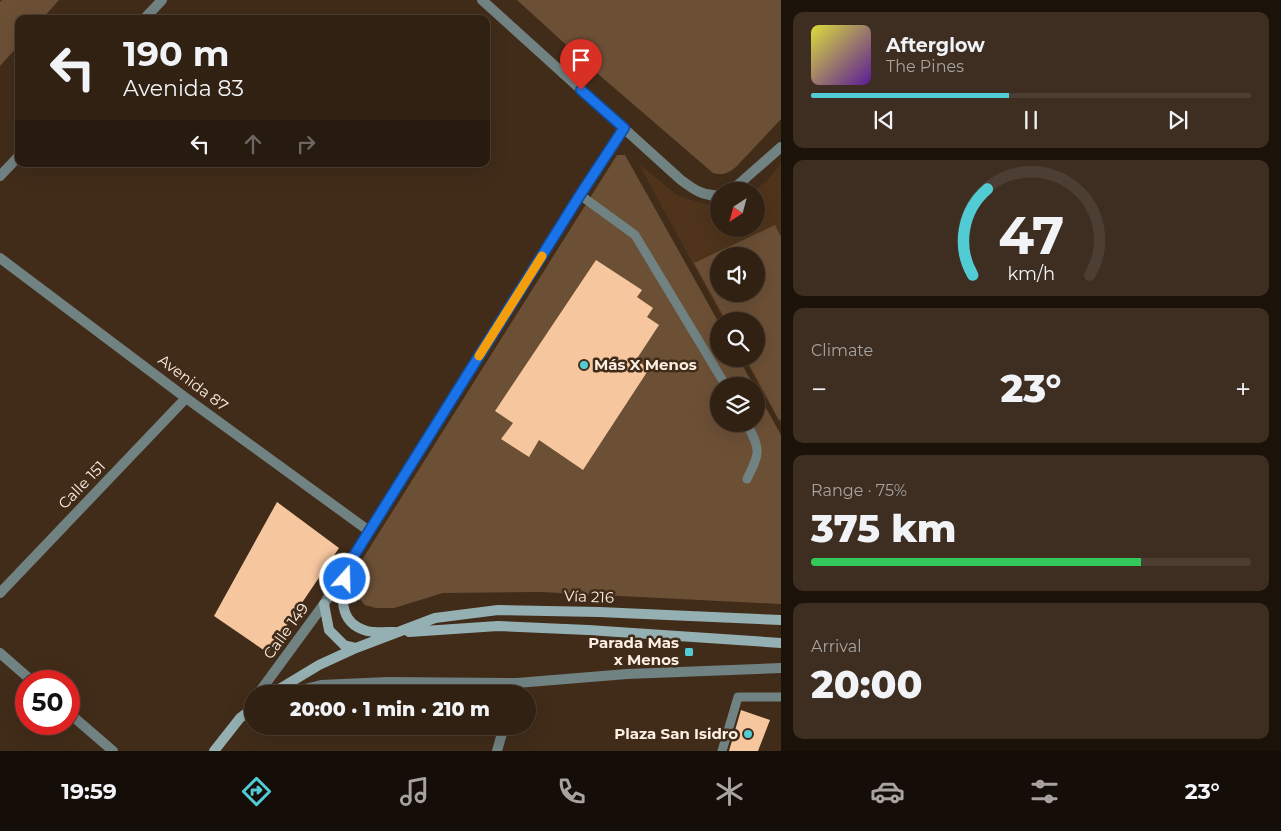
<!DOCTYPE html>
<meta charset="utf-8">
<style>
body{margin:0;font-family:Montserrat,sans-serif;background:#3d2e21;color:#f1f3f6;height:100vh;display:flex;flex-direction:column;font-size:19px;white-space:nowrap}
*{box-sizing:border-box;margin:0}
p{font-size:16px;color:#a8a3a0}
.icon{flex:none;width:28px;height:28px;fill:none;stroke:currentColor;stroke-width:2;stroke-linecap:round;stroke-linejoin:round}
.map{position:relative;flex:1;overflow:hidden}
.sheet{display:flex;flex-direction:column;gap:12px;padding:12px;background:#1b120a;width:500px}
.sheet>*{flex:none}
.top-card{position:absolute;left:15px;top:15px;width:475px;height:152px;border-radius:10px;box-shadow:0 5px 20px #0002,0 0 0 1px #4c3e33;background:#312113;color:#f1f3f6;overflow:hidden}
.needle{width:32px;rotate:216deg}
.buttons{position:absolute;left:710px;top:182px;display:grid;gap:10px}
.buttons a{display:grid;place-items:center;width:55px;height:55px;border-radius:50%;background:#312113;box-shadow:0 5px 20px #0002,0 0 0 1px #4c3e33;font-size:25px}
.speed{position:absolute;left:15px;top:670px;display:flex;gap:10px;font-size:25px;font-weight:700;text-align:center}
.speed>*{display:grid;place-content:center;width:65px;height:65px;border-radius:50%;background:#312113;box-shadow:0 5px 20px #0002,0 0 0 1px #4c3e33;line-height:1}
.speed .limit{border:8px solid #d22;background:#fff;color:#111}
.pin{position:absolute;display:grid;place-items:center;width:42px;height:42px;color:#fff;margin:-51px -21px;border-radius:50% 50% 50% 0;rotate:-45deg;box-shadow:0 0 5px #0007}
.pin .icon{rotate:45deg}
.me{position:absolute;width:55px;margin:-28px;rotate:20deg;stroke-linejoin:round;filter:drop-shadow(0 0 4px #0008)}
.turn{display:flex;align-items:center;gap:18px;height:105px;padding:0 25px;font-size:22px}
.turn .icon{width:65px;height:65px;stroke-width:2.5}
.turn b{display:block;font-size:35px;line-height:42px}
.lanes{display:flex;align-items:center;height:48px;padding:0 25px;background:#0003;justify-content:center;gap:25px;direction:ltr}
.lanes .off{opacity:.35}
.big{font-size:38px;font-weight:800;line-height:1.1}
.sheet .tile{flex:1;display:flex;flex-direction:column;justify-content:center;gap:8px;min-width:0;padding:0 18px;border-radius:10px;background:#3d2e21}
.sheet .dial{align-items:center;gap:0}
.dial svg{height:130px;overflow:visible;fill:none;stroke:#4c3e33;stroke-width:7;stroke-linecap:round;text-anchor:middle}
.dial text{fill:#f1f3f6;stroke:none}
.song{display:flex;align-items:center;gap:15px}
.cover{width:60px;height:60px;border-radius:8px;background:linear-gradient(135deg,hsl(60 70% 55%),hsl(270 70% 35%))}
.played{height:5px;border-radius:2px;background:linear-gradient(90deg,#51ccd5 45%,#4c3e33 45%)}
.keys{display:flex;justify-content:space-around;direction:ltr}
.heat{display:flex;justify-content:space-between;align-items:center;font-size:28px;direction:ltr}
.charge{height:8px;border-radius:4px;background:linear-gradient(90deg,#34c759 75%,#4c3e33 0)}
.trip{position:absolute;left:244px;top:685px;width:292px;height:50px;border-radius:25px;background:#312113;box-shadow:0 5px 20px #0002,0 0 0 1px #4c3e33;font-weight:800;line-height:50px;text-align:center}
.tabs{display:flex;height:80px;justify-content:space-around;align-items:center;background:#140d08;color:#a8a3a0}
.tabs .icon{width:35px;height:35px}
.tabs .on{color:#51ccd5}
.tabs b{font-size:22px;color:#f1f3f6}
main{display:flex;flex:1;min-height:0}
.map>svg:first-child{display:block}
</style>
<main>
<div class="map">
<svg width="781" height="751" viewBox="0 0 781 751">
<rect width="100%" height="100%" fill="#412c19"/>
<path fill="#4f341b" fill-rule="evenodd" d="M781,163V425L744,359H756V321H724L639,164L678,196L712,206L719,205V229H756V191H753L768,180ZM719,256H756V294H719Z"/>
<path fill="#6c5036" fill-rule="evenodd" d="M2,0H59L42,19H19V45L0,66V2Z
M517,0H781V119L736,167C728,173 723,176 713,173L597,73Z
M617,155H625L719,323V359H739L754,386H719V424H756V390L781,435V604L541,592L443,593L394,608H376L365,605L358,597L355,579L360,563Z
M775,225L781,237V419L779,420L746,359H756V321H726L694,263ZM719,256H756V294H719Z"/>
<path fill="#f6c79f" d="M596,260L642,290L637,297L653,308L647,317L659,325L636,360L649,369L583,470L539,440L529,457L501,439L513,423L495,411Z
M277,502L339,548L268,653L214,616Z
M741,710L770,720L758,751H729Z"/>
<g fill="none" stroke-linecap="round" stroke-linejoin="round">
<path stroke="#718283" stroke-width="9" d="M580,195L635,235L726,386
M747,424C761,450 760,453 747,479
M722,751L738,697H781"/>
<path stroke="#718283" stroke-width="10" d="M482,0L681,180C693,189 704,197 719,195
M144,19L162,0
M0,176L19,156
M731,191L781,147
M0,258L186,398L369,531
M0,593L186,398
M0,653L32,681
M258,694L324,604L580,195L624,129
M293,694L301,690L321,685L387,682L517,683L627,674L781,668
M514,694L517,683
M69,713L113,751
M497,751L504,726"/>
<path stroke="#95b0b2" stroke-width="10" d="M348,565C343,590 334,622 367,631C375,633 386,632 395,632
M324,604L329,630L344,645L356,648
M409,632L498,626L588,630L781,643
M271,694L319,665L356,648L435,618L498,610L599,612L781,620
M214,751L240,718L252,709"/>
</g>
<g fill="none" stroke-linecap="round" stroke-linejoin="round">
<g stroke="#114b97" stroke-width="12">
<path id="route" d="M345,579L348,565L580,195L624,128L581,90"/>
</g>
<use href="#route" stroke="#1a73e8" stroke-width="9"/>
<path stroke="#f59e0b" stroke-width="9" d="M479,356L542,256"/>
</g>
<g fill="#51ccd5" stroke="#412c19" stroke-width="2">
<circle cx="584" cy="365" r="5"/>
<rect x="684" y="647" width="10" height="10" rx="2.5"/>
<circle cx="748" cy="734" r="5"/>
</g>
<g text-anchor="middle" stroke-width="5" stroke-linejoin="round" paint-order="stroke">
<g font-size="15" font-weight="bold" fill="#fdefe3" stroke="#412c19" text-anchor="end">
<text x="594" y="370" text-anchor="start">Más X Menos</text>
<text x="679" y="648">Parada Mas<tspan x="679" dy="17">x Menos</tspan></text>
<text x="738" y="739">Plaza San Isidro</text>
</g>
<g font-size="15" fill="#fdefe3" stroke="#412c19">
<text transform="translate(193 383) rotate(37)" y="5">Avenida 87</text>
<text transform="translate(82 485) rotate(-46)" y="5">Calle 151</text>
<text transform="translate(589 597) rotate(2)" y="5">Vía 216</text>
<text transform="translate(286 631) rotate(-54)" y="5">Calle 149</text>
</g>
</g>
</svg>
<div class="buttons">
<a><svg class="needle" viewBox="-14 -14 28 28"><path d="M0-13l5 13h-10z" fill="#e53935"/><path d="M0 13l5-13h-10z" fill="#a8a3a0"/></svg></a>
<a><svg class="icon" aria-label="sound" viewBox="0 0 24 24"><path d="M4 9h4l5-4v14l-5-4H4zM17 9q2 3 0 6"/></svg></a>
<a><svg class="icon" aria-label="search" viewBox="0 0 24 24"><circle cx="10" cy="10" r="6"/><path d="M15 15l6 6"/></svg></a>
<a><svg class="icon" aria-label="layers" viewBox="0 0 24 24"><path d="M12 4l9 5-9 5-9-5zM3 14l9 5 9-5"/></svg></a>
</div>
<div class="speed"><div class="limit">50</div></div>
<div class="pin" style="left:581px;top:90px;background:#d93025"><svg class="icon" aria-label="arrive" viewBox="0 0 24 24"><path d="M6 21V4h12l-3 4 3 4H6"/></svg></div>
<svg class="me" style="left:345px;top:579px" viewBox="-20 -20 40 40"><circle r="17" fill="#1a73e8" stroke="#fff" stroke-width="3"/><path d="M0-11L8 9 0 5-8 9z" fill="#fff"/></svg>
<div class="trip">20:00 · 1 min · 210 m</div>
<div class="top-card">
<div class="turn"><svg class="icon" aria-label="left" viewBox="0 0 24 24"><path d="M17 20v-9H6M10 6l-5 5 5 5"/></svg><div><b>190 m</b>Avenida 83</div></div>
<div class="lanes"><svg class="icon" aria-label="left" viewBox="0 0 24 24"><path d="M17 20v-9H6M10 6l-5 5 5 5"/></svg><svg class="icon off" aria-label="ahead" viewBox="0 0 24 24"><path d="M12 20V5M6 11l6-6 6 6"/></svg><svg class="icon off" aria-label="right" viewBox="0 0 24 24"><path d="M7 20v-9h11M14 6l5 5-5 5"/></svg></div>
</div>
</div>
<section class="sheet">
<div class="tile">
<div class="song"><i class="cover"></i><div><b>Afterglow</b><p>The Pines</p></div></div>
<div class="played"></div>
<div class="keys"><svg class="icon" aria-label="previous" viewBox="0 0 24 24"><path d="M18 5L8 12l10 7zM5 5v14"/></svg><svg class="icon" aria-label="pause" viewBox="0 0 24 24"><path d="M8 5v14M16 5v14"/></svg><svg class="icon" aria-label="next" viewBox="0 0 24 24"><path d="M6 5l10 7-10 7zM19 5v14"/></svg></div>
</div>
<div class="tile dial"><svg viewBox="0 0 100 80">
<path d="M14 69A42 42 0 1 1 86 69"/>
<path d="M14 69A42 42 0 0 1 23 16" stroke="#51ccd5"/>
<text x="50" y="56" font-size="32" font-weight="700">47</text>
<text x="50" y="72" font-size="11">km/h</text>
</svg></div>
<div class="tile"><p>Climate</p>
<div class="heat"><a>−</a><b class="big">23°</b><a>+</a></div>
</div>
<div class="tile"><p>Range · 75%</p><b class="big">375 km</b><div class="charge"></div></div>
<div class="tile"><p>Arrival</p><b class="big">20:00</b></div>
</section>
</main>
<nav class="tabs">
<b>19:59</b>
<svg class="icon on" aria-label="directions" viewBox="0 0 24 24"><path d="M12 3l9 9-9 9-9-9zM9 14v-3h6M13 9l2 2-2 2"/></svg>
<svg class="icon" aria-label="music" viewBox="0 0 24 24"><path d="M9 18V5l10-2v13"/><circle cx="6" cy="18" r="3"/><circle cx="16" cy="16" r="3"/></svg>
<svg class="icon" aria-label="phone" viewBox="0 0 24 24"><path d="M5 4h4l2 5-3 2q2 4 5 5l2-3 5 2v4C11 20 4 13 5 4z"/></svg>
<svg class="icon" aria-label="climate" viewBox="0 0 24 24"><path d="M12 3v18M4 7l16 10M4 17L20 7"/></svg>
<svg class="icon" aria-label="car" viewBox="0 0 24 24"><path d="M5 17H2v-5l4-1 3-4h7l3 4 3 1v5h-3M9 17h6M6 11h13"/><circle cx="7" cy="17" r="2"/><circle cx="17" cy="17" r="2"/></svg>
<svg class="icon" aria-label="filters" viewBox="0 0 24 24"><path d="M4 7h16M4 17h16"/><circle cx="9" cy="7" r="2"/><circle cx="15" cy="17" r="2"/></svg>
<b>23°</b>
</nav>
